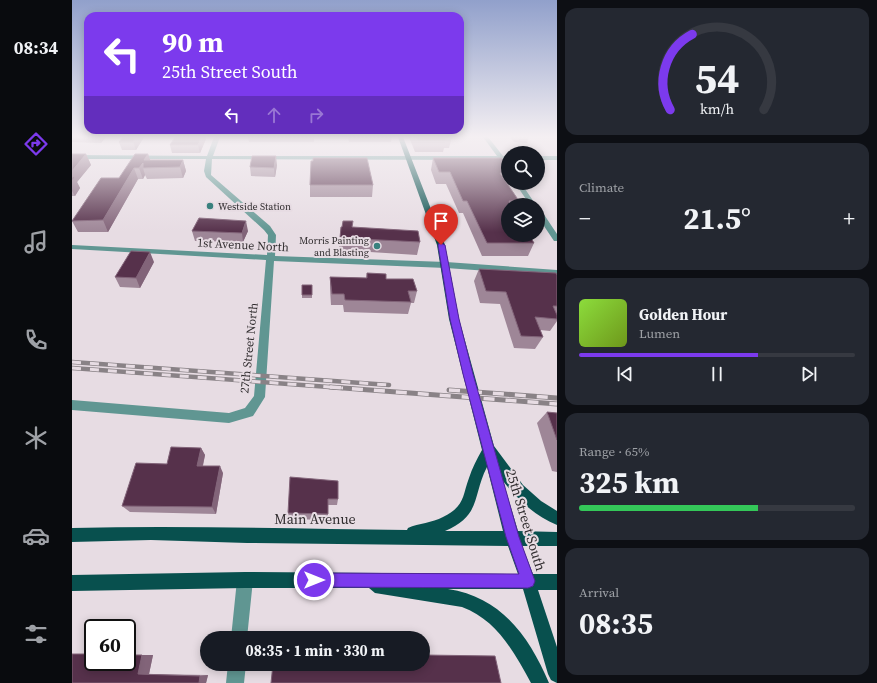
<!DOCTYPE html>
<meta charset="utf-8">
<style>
body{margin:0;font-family:"Source Serif 4",serif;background:#242831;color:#f1f3f6;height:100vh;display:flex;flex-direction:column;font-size:15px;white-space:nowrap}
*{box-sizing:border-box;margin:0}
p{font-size:13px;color:#9ea1a6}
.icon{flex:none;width:22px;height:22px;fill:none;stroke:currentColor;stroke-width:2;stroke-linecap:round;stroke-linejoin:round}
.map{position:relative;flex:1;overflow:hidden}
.drawer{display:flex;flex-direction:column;gap:8px;padding:8px;background:#0d0f14;width:320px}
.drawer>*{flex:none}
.hud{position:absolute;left:12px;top:12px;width:380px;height:122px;border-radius:12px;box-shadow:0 2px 10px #0003;background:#7c3aed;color:#fff;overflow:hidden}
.buttons{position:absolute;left:429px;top:146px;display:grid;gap:8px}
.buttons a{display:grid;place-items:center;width:44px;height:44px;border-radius:50%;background:#171b24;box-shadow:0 2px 10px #0003;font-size:20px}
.speed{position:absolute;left:12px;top:619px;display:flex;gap:8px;font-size:20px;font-weight:700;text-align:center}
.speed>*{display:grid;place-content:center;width:52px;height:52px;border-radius:50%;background:#171b24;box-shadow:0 2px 10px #0003;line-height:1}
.speed .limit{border:2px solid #111;border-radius:6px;background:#fff;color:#111}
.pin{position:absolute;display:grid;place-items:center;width:34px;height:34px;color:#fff;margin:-41px -17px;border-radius:50% 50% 50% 0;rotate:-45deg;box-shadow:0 0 4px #0007}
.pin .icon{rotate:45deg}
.me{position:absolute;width:44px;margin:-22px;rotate:90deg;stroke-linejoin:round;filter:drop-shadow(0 0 3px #0008)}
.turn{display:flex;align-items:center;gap:14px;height:84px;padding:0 12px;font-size:18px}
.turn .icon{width:52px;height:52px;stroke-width:2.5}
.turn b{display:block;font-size:28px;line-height:34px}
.lanes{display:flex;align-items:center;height:38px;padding:0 12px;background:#0003;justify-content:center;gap:20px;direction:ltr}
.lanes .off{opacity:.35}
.big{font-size:30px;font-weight:700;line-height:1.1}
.drawer .card{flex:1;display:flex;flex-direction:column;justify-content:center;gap:6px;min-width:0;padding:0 14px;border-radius:12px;background:#242831}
.drawer .dial{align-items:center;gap:0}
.dial svg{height:104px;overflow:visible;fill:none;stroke:#363941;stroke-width:7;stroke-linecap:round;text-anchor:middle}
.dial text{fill:#f1f3f6;stroke:none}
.song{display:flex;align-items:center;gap:12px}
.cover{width:48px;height:48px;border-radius:6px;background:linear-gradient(135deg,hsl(90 70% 55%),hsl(80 70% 35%))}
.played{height:4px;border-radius:2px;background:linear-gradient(90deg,#7c3aed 65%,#363941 65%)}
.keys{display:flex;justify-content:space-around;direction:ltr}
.heat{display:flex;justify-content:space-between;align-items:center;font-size:22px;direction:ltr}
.charge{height:6px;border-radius:3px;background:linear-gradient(90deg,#34c759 65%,#363941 0)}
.trip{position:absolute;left:128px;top:631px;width:230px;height:40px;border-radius:20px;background:#171b24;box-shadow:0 2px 10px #0003;font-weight:700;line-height:40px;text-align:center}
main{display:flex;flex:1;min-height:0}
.tabs{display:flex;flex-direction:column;width:72px;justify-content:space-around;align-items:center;background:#090b0e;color:#9ea1a6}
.tabs .icon{width:28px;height:28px}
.tabs .active{color:#7c3aed}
.tabs b{font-size:18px;color:#f1f3f6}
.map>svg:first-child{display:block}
</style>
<main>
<nav class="tabs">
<b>08:34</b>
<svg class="icon active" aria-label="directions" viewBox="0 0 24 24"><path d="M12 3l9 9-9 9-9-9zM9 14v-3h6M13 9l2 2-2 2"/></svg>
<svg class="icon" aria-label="music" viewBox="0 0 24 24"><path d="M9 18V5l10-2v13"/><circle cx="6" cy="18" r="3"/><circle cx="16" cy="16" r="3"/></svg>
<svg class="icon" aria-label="phone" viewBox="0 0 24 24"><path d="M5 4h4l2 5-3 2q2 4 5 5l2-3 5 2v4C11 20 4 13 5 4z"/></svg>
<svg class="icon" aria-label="climate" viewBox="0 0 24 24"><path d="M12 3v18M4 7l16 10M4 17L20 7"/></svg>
<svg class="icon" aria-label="car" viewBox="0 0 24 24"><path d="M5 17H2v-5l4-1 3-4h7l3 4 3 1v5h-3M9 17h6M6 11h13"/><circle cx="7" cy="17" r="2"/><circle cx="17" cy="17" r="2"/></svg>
<svg class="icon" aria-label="filters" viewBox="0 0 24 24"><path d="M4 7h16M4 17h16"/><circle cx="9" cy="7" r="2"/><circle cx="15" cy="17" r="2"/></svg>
</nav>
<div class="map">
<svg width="485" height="683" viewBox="0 0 485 683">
<rect width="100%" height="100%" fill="#e7dce3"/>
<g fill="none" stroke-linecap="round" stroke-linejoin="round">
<path fill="#609692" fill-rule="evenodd" d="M142,137H148L141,156H425L411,137H416L431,156H436V160H433L436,164V170L434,169L427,160L140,159L139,175L198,226L204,235L203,256L374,262L485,270V276L374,268L202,261L193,397L181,416L157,423L0,410V400L157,413L173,408L182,396L194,260L0,249V245L195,255L196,235L192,230L134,177L132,171L134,159H0V155L135,156Z
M466,156H485V160H466Z
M443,183H449L464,205H458Z
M466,210H469L485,234V241H482L466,217Z
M173,572L178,575L181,580L175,638H159L165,580L168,575Z
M156,664H174L172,683H154Z"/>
<path fill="#08504e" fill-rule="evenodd" d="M326,137H331L373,245L387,319L422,446L451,485L469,501L485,511V525C463,516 446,500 431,481L446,531L485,532V546H450L461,574H485V590H466L485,647V683L479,680L476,674L451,589H376C429,597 457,636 477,683H459C442,652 425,620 390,607L303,593L297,588H173L0,591V575L173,572L446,574L436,546L175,543L79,540L0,542V528C112,525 223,529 335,530L336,528C347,523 360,523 371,517C393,506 390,497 397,478C400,468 405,459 410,450L377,319L365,245ZM415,467L431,531H373C410,515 400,496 415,467Z"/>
<g stroke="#898286" stroke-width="4.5">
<path id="rail-far1" d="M0,362L317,385
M0,368L271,388"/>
</g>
<g stroke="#898286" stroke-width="5">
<path id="rail" d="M258,387L485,404
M377,390L485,398"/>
</g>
<use href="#rail-far1" stroke="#e7dce3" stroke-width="3" stroke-dasharray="9" stroke-linecap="butt"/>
<use href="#rail" stroke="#e7dce3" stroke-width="3.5" stroke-dasharray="11" stroke-linecap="butt"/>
</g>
<path fill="#9e8697" d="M0,137H34L29,143L0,142Z
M51,137H72L64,150H50L47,142Z
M103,137H133L134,139L128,153H100L98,145Z
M176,137H242V142H177Z
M276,137H320L319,142H277Z
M337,137H380L377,148H372L371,152H343Z
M438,137H457L455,143L442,142Z
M0,154H14L19,165L5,182L8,188L3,196H0Z
M76,154L78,160H111L114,171L111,178L75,179L73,175L71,179H66L36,232H6L0,221L47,178Z
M361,158L436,168V181L435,183L447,201L445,205H436L462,243L456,256H410L391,213H387L374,184H364L359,170Z
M205,165L203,177L179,176L178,167Z
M238,185H301L300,197H238Z
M269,227H280L348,242L345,255L267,250Z
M120,231H176L171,242L123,241Z
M82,262L68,288L48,287L43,277Z
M407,269L485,275V321L478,331L468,330L471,337L463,349L442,348L428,304L408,303L402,281Z
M295,273L314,279L345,291L342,303H339L336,314L272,312L271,305H259L258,289V277L294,278Z
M230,285H240V298H230Z
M475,412L485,413V472L480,471L465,423Z
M129,448L133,455L131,466L151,473L144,514L58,512L50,506L95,464Z
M266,481V499L265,505H256V520L217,519L216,513Z
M81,655L77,674L136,675L134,683H0Z"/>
<path fill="#826479" d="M27,137H34L29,143Z
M64,137H72L64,150L61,142Z
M130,137H133L134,139L128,153L126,145Z
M14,154L19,165L5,182L8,188L3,196L0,191V171Z
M76,154L80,165L72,160Z
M204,156L205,165L203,177L202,168Z
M111,160L114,171L111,178L108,167Z
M71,163V168L73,175L71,179L67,168Z
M62,168L66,179L36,232L31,220Z
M174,221L176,231L171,242L170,233Z
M78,252L82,262L68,288L64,278Z
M129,448L133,455L129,473L125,466Z
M148,466L151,473L144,514L140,507Z
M70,655H81L77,674H66Z
M136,675L134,683H127L128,676Z"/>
<path fill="#56314b" stroke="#826479" d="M51,137H64L61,142H47Z
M103,137H130L126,145H98Z
M344,137H380H372L374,140H346Z
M0,154H14L0,171Z
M63,154H76L72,160H111L108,167L71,168V163L67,168H62L31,220L0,221L29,178H47Z
M180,156H204L202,168L178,167Z
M241,158H295L301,185H238L239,161H241Z
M361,158H430L436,168V173H428L447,201H437L439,205H436V235H457L462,243H415L395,201H391L378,172H367Z
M0,177H3L0,181Z
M127,218L174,221L170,233L120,231Z
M271,221H281L280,227L346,231L348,242L268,238L269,227H270Z
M59,251L78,252L64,278L43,277Z
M407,269L484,273L485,275V306H481L485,315V319L463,317L471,337L449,336L434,292L414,291Z
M295,273L314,274V279H341L345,291H336L339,302L273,300L272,294H260L258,277L295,278Z
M230,285H240V295H230Z
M475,412L485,413V440Z
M99,447L129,448L125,466H148L140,507L50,506L64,463L95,464Z
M218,477L266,481V499H256V514L216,513Z
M0,654H21V662H55V655H70L66,674L128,676L127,683H0Z
M351,655L423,656L429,683H199L201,664H351Z"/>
<linearGradient id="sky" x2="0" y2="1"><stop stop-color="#91a0cb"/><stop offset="0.59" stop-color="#f4eff2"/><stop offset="1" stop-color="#f4eff2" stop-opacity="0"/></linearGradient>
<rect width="485" height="232" fill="url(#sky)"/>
<path fill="#7c3aed" stroke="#51269a" d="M367,243H369L373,245L387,319L401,374L447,537L463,581L461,586L456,588L242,587L237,585L235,580L237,575L242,573L447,574L434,537L391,374L378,319L366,245Z"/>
<g fill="#39817e" stroke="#e7dce3" stroke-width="1.5">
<circle cx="138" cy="206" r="4"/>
<circle cx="305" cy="246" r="4"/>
</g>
<g text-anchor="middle" stroke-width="4" stroke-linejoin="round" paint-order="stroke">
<g font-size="10" fill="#312d2f" stroke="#e7dce3" text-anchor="start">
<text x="146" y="210">Westside Station</text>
<text x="297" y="244" text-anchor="end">Morris Painting<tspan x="297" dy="12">and Blasting</tspan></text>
</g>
<g font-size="12" fill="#312d2f" stroke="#e7dce3">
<text transform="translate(171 245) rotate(3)" y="4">1st Avenue North</text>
<text transform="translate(177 348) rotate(-84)" y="4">27th Street North</text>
</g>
<g font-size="14" fill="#312d2f" stroke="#e7dce3">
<text x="243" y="524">Main Avenue</text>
<text transform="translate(454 520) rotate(73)" y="5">25th Street South</text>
</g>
</g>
</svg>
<div class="buttons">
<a><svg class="icon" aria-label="search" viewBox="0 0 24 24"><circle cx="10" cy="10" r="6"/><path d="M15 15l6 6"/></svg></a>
<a><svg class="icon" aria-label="layers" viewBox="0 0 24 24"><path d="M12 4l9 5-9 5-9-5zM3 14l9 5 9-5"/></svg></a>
</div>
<div class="speed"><div class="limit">60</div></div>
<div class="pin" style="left:369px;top:245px;background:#d93025"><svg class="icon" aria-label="arrive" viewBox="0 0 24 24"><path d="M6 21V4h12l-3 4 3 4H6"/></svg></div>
<svg class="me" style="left:242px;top:580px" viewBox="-20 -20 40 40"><circle r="17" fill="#7c3aed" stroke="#fff" stroke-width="3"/><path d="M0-11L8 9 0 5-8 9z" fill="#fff"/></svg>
<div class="trip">08:35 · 1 min · 330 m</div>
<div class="hud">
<div class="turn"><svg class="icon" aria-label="left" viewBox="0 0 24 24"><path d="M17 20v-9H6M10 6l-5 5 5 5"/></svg><div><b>90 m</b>25th Street South</div></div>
<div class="lanes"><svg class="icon" aria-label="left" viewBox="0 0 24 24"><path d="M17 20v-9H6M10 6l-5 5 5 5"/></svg><svg class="icon off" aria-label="ahead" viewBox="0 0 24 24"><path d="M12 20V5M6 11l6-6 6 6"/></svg><svg class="icon off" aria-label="right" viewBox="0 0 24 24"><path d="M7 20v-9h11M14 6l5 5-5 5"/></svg></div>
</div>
</div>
<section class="drawer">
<div class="card dial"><svg viewBox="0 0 100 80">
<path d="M14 69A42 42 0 1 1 86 69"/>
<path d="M14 69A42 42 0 0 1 31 11" stroke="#7c3aed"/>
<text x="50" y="56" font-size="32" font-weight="700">54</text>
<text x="50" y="72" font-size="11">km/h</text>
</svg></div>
<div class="card"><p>Climate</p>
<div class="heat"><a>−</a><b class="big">21.5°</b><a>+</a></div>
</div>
<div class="card">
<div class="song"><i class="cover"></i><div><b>Golden Hour</b><p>Lumen</p></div></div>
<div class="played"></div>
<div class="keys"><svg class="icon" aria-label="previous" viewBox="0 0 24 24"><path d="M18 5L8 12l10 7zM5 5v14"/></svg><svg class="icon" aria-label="pause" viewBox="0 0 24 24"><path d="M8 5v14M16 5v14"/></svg><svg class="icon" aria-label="next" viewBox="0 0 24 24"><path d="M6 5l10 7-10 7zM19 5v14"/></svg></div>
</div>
<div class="card"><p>Range · 65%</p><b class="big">325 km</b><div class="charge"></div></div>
<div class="card"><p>Arrival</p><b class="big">08:35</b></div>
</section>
</main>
